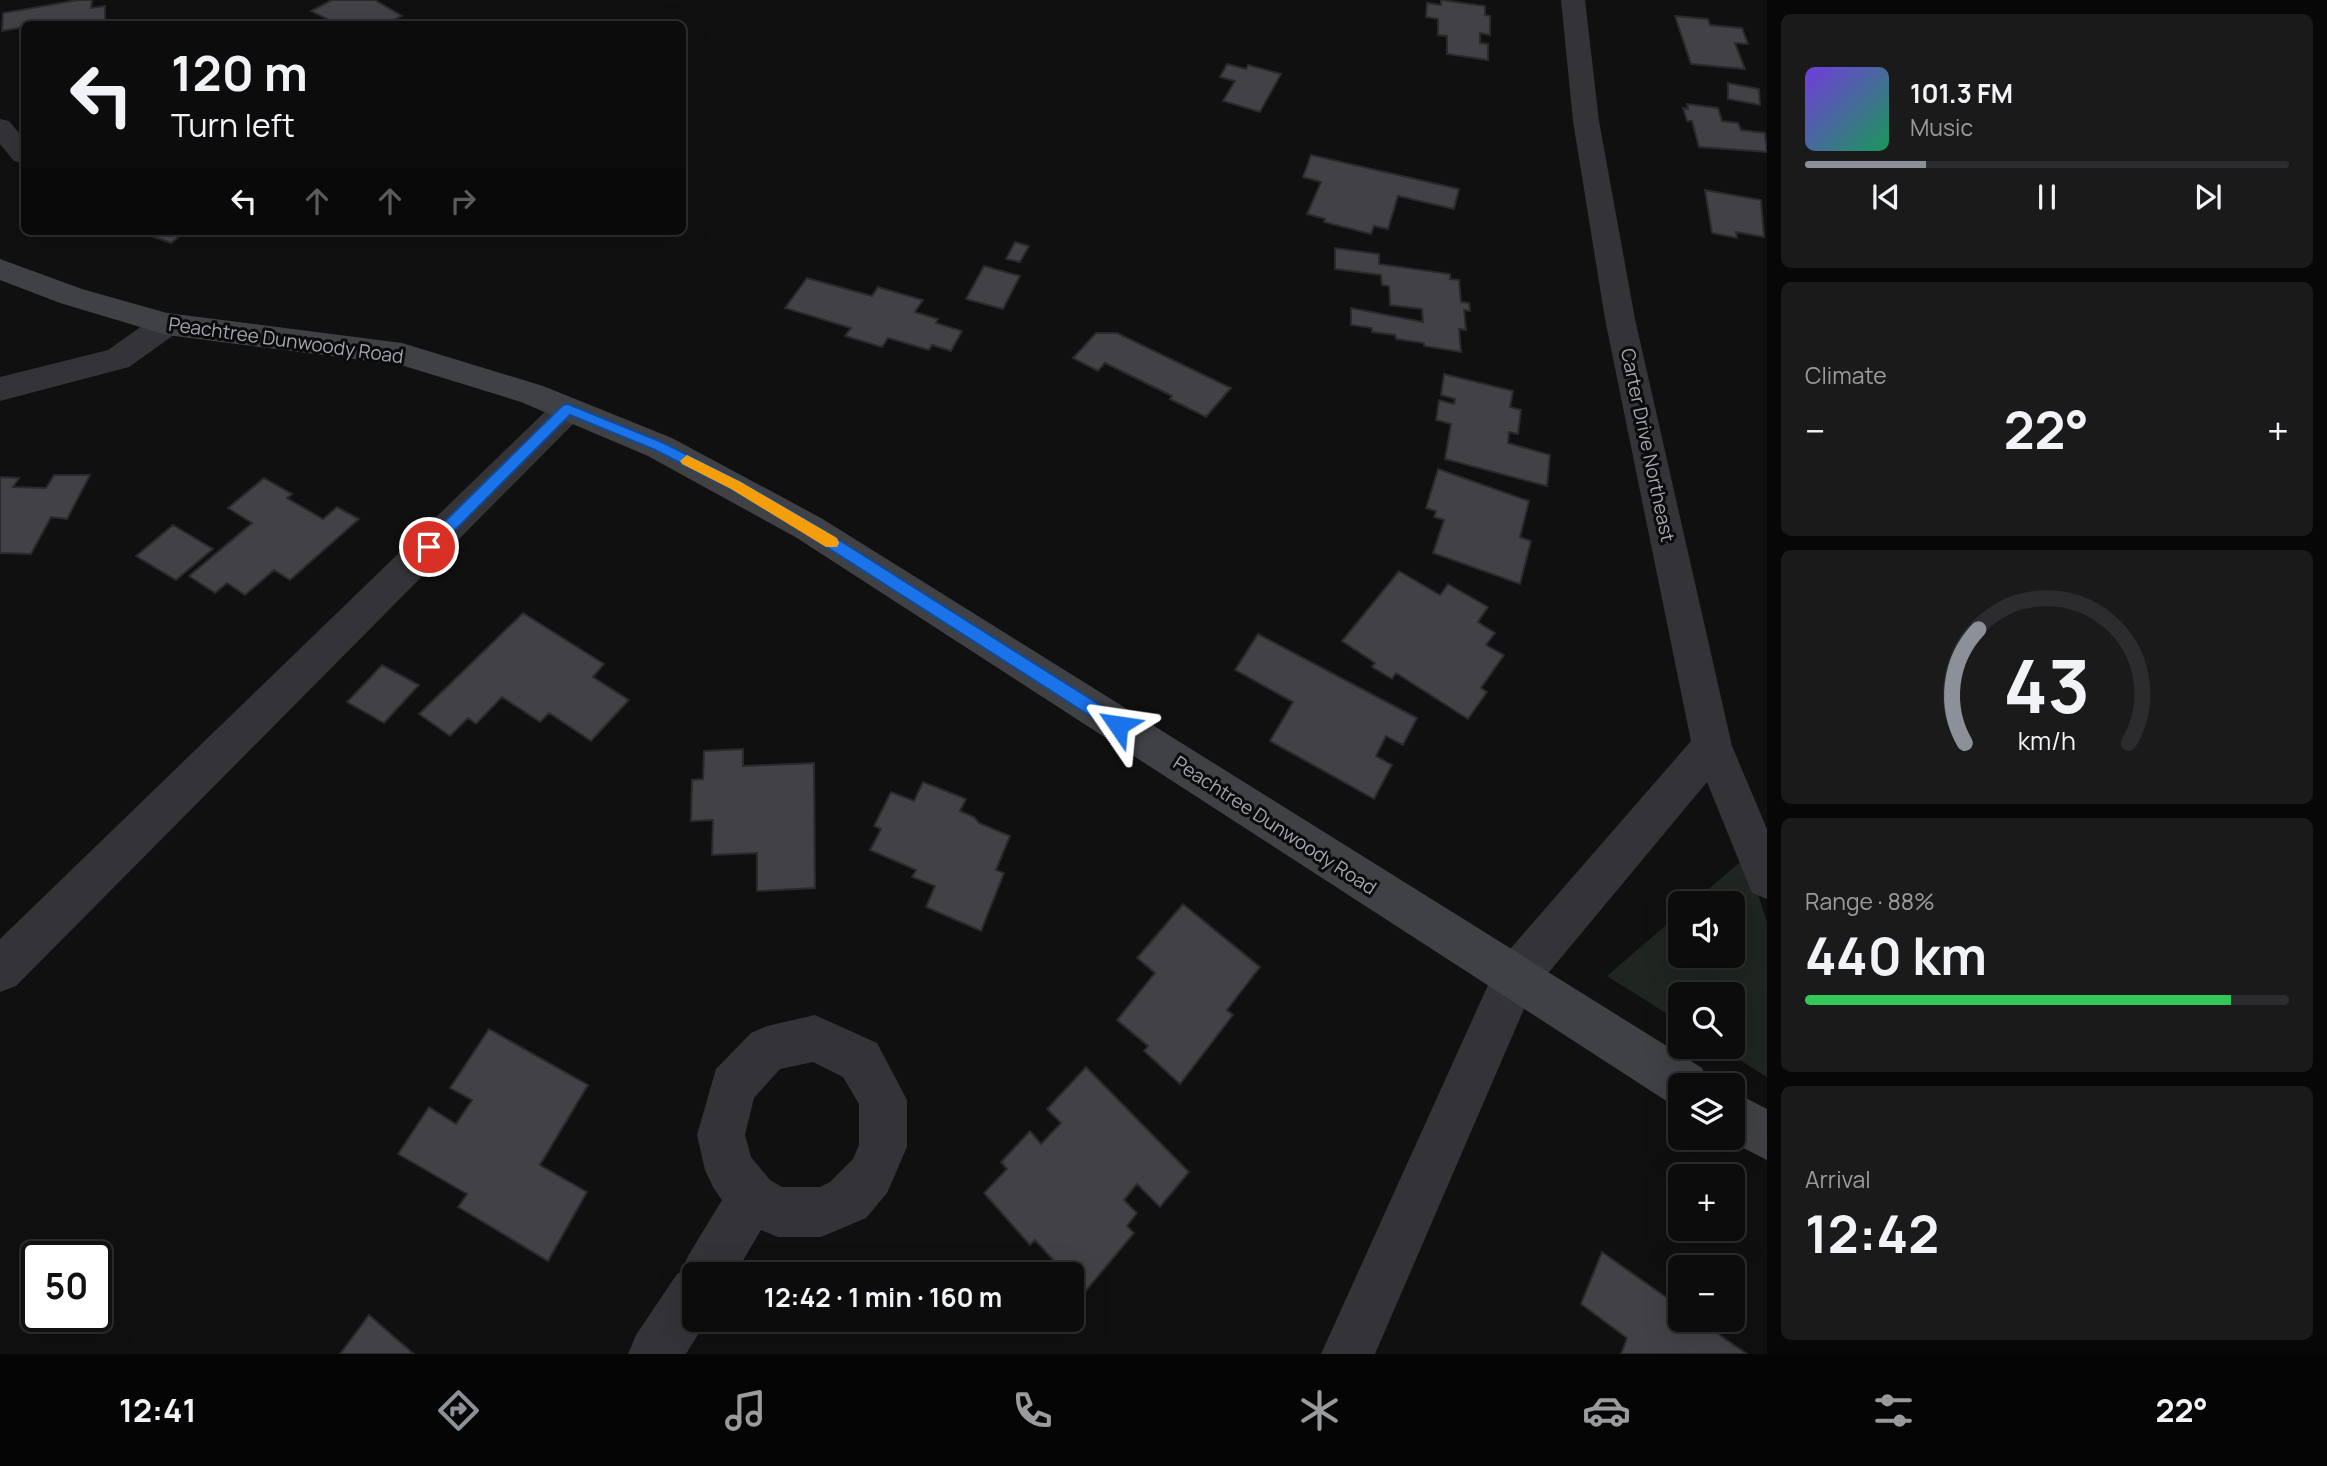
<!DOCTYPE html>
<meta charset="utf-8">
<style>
body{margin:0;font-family:Manrope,sans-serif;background:#1a1a1b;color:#f1f3f6;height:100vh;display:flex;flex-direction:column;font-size:26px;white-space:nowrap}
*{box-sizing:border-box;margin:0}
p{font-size:23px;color:#9a9b9d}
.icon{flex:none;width:38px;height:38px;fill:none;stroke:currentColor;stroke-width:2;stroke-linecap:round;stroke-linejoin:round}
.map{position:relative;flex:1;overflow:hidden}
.drawer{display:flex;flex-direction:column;gap:14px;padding:14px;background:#070707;width:560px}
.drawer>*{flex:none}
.hud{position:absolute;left:21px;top:21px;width:665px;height:214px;border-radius:10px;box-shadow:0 7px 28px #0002,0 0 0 2px #2c2c2e;background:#0c0c0d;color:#f1f3f6;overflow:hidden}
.buttons{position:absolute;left:1668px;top:891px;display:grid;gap:14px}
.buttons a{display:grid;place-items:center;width:77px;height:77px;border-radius:10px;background:#0c0c0d;box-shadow:0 7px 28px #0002,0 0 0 2px #2c2c2e;font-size:35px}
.speed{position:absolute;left:21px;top:1241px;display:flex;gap:14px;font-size:35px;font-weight:700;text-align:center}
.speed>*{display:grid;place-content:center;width:91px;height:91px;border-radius:50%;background:#0c0c0d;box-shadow:0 7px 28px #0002,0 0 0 2px #2c2c2e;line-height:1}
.speed .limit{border:4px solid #111;border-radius:10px;background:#fff;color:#111}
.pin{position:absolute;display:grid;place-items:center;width:60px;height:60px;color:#fff;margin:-30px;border:4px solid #fff;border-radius:50%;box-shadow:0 2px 7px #0007}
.me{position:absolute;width:77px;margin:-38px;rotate:302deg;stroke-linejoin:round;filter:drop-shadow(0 0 5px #0008)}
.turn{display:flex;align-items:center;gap:24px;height:147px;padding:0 35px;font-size:32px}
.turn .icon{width:91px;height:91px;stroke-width:2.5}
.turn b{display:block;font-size:49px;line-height:60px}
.lanes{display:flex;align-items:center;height:66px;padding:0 35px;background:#0003;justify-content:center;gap:35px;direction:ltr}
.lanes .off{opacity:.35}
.big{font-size:52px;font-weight:700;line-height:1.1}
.drawer .widget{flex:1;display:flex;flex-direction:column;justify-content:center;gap:10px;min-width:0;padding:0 24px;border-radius:10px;background:#1a1a1b}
.drawer .dial{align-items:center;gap:0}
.dial svg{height:182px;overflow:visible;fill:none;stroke:#2c2c2e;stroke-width:7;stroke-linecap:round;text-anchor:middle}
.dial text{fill:#f1f3f6;stroke:none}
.song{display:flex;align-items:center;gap:21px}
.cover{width:84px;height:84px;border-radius:10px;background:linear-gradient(135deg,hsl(260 70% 55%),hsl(150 70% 35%))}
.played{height:7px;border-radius:4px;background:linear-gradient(90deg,#8c9099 25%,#2c2c2e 25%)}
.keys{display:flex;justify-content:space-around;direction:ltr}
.heat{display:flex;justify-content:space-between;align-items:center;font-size:38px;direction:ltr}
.charge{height:10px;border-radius:5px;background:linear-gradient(90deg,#34c759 88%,#2c2c2e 0)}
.trip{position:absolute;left:682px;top:1262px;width:402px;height:70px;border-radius:10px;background:#0c0c0d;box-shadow:0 7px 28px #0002,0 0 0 2px #2c2c2e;font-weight:700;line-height:70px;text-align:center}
.tab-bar{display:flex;height:112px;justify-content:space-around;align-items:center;background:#050505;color:#9a9b9d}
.tab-bar .icon{width:49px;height:49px}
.tab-bar .active{color:#8c9099}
.tab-bar b{font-size:32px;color:#f1f3f6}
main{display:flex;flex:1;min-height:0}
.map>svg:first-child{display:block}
</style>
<main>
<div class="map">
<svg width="1767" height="1354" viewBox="0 0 1767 1354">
<rect width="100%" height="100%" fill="#101011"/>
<path fill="#1f2520" d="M1746,857L1767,922V1077L1719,1047L1732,1046V994H1680V1022L1607,976L1680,913V956H1732V903H1692Z"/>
<path fill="#424246" stroke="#2a2a2d" stroke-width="2" d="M78,0H92L91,8L105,6V21L87,24H24V27L2,31L3,13Z
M332,0H375L402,16L385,24H337L311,11Z
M1441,0L1485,6V15L1490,16V35L1480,33V43L1488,44V60L1447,54V36L1438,35V19L1426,17L1427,3L1441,5Z
M1675,16L1708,19L1710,25L1742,28L1748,44L1735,43L1745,69L1691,64Z
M1227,64L1246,69L1248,65L1281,74L1260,112L1223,101L1235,81L1220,77Z
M1728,83L1759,89L1760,105L1728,99Z
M1687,104L1718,108L1722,121L1738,123L1741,130L1765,133L1767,152L1699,147L1692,121H1687L1683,108L1688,109Z
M1311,155L1459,189L1454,209L1398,196L1388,229L1374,226L1371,234L1324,222L1325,219L1307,214L1321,182L1303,177Z
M1705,190L1761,200L1764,237L1736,232L1737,238L1712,233Z
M137,231H186L171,243Z
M1015,242L1029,246L1020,262L1006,259Z
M1335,248L1379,254V264L1450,274V279L1459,280L1461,302L1469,303L1470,311L1464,310L1466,330L1459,329L1461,352L1424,346V343L1396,339L1395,335L1372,332V328L1351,325V308L1423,322L1422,309L1390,305L1389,286L1382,285L1381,275L1335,269Z
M984,266L1020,276L1003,309L966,299Z
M807,278L872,296L878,287L923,300L915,312L938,319L936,323L962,331L951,351L932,345L929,350L888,338L882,347L845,336L851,328L785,308Z
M1096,333H1117L1231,388L1206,417L1170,399L1172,396L1105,363L1098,371L1073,358Z
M1444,374L1513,391L1510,407L1521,410L1518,434L1509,432L1508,443L1550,455L1547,486L1445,459L1451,424L1436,420L1439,400L1454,404L1455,399L1441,395Z
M1438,469L1529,501L1520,537L1531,541L1520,584L1433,553L1444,520L1434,517L1436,511L1426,508Z
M54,475H90L67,519L51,517L31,554L0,553V477L19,478L13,487L46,488Z
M264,478L292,494L287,498L323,519L337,507L359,519L290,580L274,570L245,595L227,583L215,593L189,576L252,523L228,508Z
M173,525L213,549L176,580L136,556Z
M1399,571L1440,595L1448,584L1488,607L1478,622L1495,633L1486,645L1504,655L1481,688L1487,692L1468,719L1396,673L1392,679L1372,667L1375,663L1342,641Z
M523,613L604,664L593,677L629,700L591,741L549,713L540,722L502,697L476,724L468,718L450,736L419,714Z
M1258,634L1417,718L1403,745L1386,736L1376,756L1392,765L1374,799L1270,741L1293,702L1235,670Z
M382,665L419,685L384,723L347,702Z
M743,749V766L814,763L815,888L757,891V853L712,855L713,820L691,821L692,780L703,779L704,751Z
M923,782L966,799L960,811L974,817L979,823L1010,836L996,870L1004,873L981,931L926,907L935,886L912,877L916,870L870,850L881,829L874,826L891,792L914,801Z
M1183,904L1260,967L1227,1010L1233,1015L1180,1084L1144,1051L1148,1046L1117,1020L1155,973L1137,958Z
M489,1029L588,1085L540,1165L587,1192L548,1261L458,1207L467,1194L398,1154L429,1107L456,1124L472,1100L450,1088Z
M1086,1067L1189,1172L1160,1207L1137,1184L1124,1200L1137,1213L1127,1226L1134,1233L1084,1293L1073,1281V1274H1066L1035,1240L1030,1245L984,1193L1007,1169L1001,1162L1030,1131L1041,1144L1061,1123L1047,1109Z
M1602,1252L1680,1307V1320H1698L1747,1354H1621L1627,1338L1581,1304Z
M369,1315L414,1354H340Z"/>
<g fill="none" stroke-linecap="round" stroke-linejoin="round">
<path fill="#343438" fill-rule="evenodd" d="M1561,0H1585L1599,121L1635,319L1732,746L1767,829V899L1752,893L1707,782L1530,995L1375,1354H1321L1498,963L1691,741L1605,319L1573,121Z
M0,119L9,121L24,139V163L14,161L0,144Z
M167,313L178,316L182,324L178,332L129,367L0,401V377L108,350L156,316Z
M568,397L580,401L584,409L580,417L16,986L0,992V939L556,401Z
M815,1015L877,1043L907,1100V1147L887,1193L866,1218L821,1237H778L761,1230L735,1274H695V1320H707L686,1354H628L636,1335L677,1274L681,1272L688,1256L722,1200L713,1187L705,1170L697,1135L716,1069L751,1033L767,1026ZM813,1062L843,1077L859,1104V1145L853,1159L830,1182L820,1187H782L770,1180L751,1157L745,1135L754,1098L780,1069Z"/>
<path fill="#404145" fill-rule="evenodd" d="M0,259L82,289L167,313L402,343L543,386L672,438L821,518L1702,1068L1709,1085H1680V1107L1668,1102L797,538L648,456L521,402L401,365L167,335L60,303L0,280Z
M1732,1091L1767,1109V1160L1724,1138H1732Z"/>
</g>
<path fill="#1a73e8" stroke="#114b97" stroke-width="2" d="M568,404L664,443L741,482L814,524L1124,720L1126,725L1124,730L1118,733L1112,730L803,532L731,489L655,450L570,415L434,551H423L421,547L423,543L563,405Z"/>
<path fill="#f59e0b" d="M687,455L741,482L837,538L839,543L837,547H826L731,489L682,464L680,461Z"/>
<g text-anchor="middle" stroke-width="6" stroke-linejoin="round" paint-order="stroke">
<g font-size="19" fill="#a3a6b0" stroke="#0b0b0c">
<text transform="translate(286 340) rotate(8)" y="7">Peachtree Dunwoody Road</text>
<text transform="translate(1648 445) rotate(78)" y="7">Carter Drive Northeast</text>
<text transform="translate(1275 825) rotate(33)" y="7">Peachtree Dunwoody Road</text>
</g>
</g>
</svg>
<div class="buttons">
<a><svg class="icon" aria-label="sound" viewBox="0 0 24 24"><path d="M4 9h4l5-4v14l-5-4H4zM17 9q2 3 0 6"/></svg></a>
<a><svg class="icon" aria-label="search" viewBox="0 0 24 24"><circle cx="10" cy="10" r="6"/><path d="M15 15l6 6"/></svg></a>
<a><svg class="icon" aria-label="layers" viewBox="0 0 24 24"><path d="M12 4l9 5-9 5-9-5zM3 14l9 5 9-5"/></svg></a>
<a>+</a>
<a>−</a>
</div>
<div class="speed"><div class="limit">50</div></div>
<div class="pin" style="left:429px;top:547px;background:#d93025"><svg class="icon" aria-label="arrive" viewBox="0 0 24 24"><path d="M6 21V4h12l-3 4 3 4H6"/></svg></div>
<svg class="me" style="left:1118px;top:725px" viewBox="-20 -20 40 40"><path d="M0-17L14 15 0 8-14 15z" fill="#1a73e8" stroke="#fff" stroke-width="4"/></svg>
<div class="trip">12:42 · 1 min · 160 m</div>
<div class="hud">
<div class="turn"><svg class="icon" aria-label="left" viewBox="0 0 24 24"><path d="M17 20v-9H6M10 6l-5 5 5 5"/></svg><div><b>120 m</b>Turn left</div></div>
<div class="lanes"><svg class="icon" aria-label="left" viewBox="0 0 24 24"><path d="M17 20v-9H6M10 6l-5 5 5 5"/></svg><svg class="icon off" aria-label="ahead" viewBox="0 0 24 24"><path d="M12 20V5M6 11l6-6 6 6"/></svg><svg class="icon off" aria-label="ahead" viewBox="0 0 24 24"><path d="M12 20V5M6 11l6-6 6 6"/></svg><svg class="icon off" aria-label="right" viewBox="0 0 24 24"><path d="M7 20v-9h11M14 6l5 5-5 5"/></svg></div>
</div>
</div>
<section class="drawer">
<div class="widget">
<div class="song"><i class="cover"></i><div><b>101.3 FM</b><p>Music</p></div></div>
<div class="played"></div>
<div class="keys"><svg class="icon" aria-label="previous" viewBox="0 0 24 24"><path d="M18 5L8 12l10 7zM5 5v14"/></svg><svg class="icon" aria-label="pause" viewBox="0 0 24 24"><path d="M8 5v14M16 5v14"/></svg><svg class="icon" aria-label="next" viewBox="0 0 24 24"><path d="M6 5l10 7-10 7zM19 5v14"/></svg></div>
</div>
<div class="widget"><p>Climate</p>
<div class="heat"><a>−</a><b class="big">22°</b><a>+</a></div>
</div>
<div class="widget dial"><svg viewBox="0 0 100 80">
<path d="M14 69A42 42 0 1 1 86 69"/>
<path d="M14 69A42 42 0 0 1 20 19" stroke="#8c9099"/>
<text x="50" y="56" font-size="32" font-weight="700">43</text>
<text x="50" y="72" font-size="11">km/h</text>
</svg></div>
<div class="widget"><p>Range · 88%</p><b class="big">440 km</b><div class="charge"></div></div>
<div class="widget"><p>Arrival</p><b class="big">12:42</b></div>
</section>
</main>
<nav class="tab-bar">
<b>12:41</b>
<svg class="icon active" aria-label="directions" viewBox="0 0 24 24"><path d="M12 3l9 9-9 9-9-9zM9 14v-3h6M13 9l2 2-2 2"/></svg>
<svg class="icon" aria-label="music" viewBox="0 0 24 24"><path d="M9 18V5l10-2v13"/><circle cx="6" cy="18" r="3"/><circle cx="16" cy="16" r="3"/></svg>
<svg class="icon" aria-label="phone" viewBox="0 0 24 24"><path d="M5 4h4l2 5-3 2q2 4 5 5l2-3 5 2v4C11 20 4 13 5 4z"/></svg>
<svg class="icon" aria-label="climate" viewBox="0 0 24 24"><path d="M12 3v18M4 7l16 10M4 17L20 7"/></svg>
<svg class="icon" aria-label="car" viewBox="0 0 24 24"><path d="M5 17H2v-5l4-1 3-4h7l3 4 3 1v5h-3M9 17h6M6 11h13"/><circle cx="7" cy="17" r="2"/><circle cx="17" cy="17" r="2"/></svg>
<svg class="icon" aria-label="filters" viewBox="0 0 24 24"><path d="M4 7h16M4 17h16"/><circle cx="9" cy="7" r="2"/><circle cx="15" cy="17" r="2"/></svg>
<b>22°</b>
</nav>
